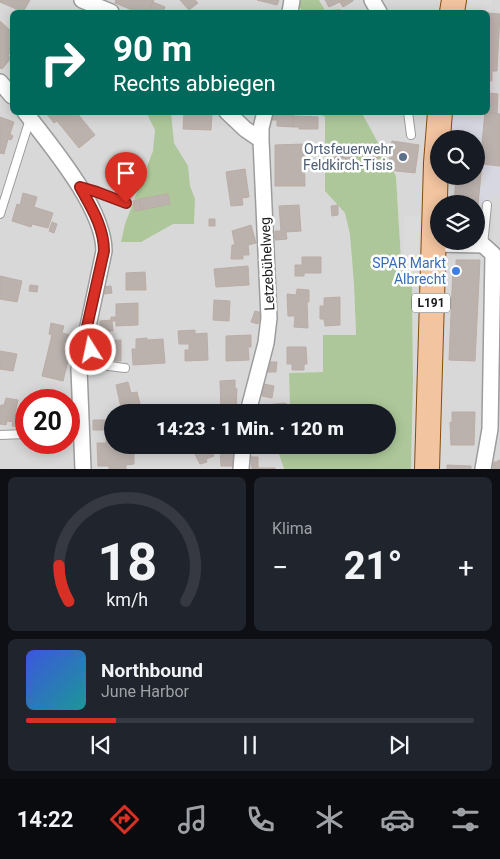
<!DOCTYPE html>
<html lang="de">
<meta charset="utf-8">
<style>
body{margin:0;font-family:Roboto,sans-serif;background:#20242c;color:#f1f3f6;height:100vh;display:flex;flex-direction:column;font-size:19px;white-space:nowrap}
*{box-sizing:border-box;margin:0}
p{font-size:16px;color:#9ea1a6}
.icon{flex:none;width:28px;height:28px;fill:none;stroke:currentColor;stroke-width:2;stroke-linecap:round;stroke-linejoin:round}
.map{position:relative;height:469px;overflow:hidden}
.drawer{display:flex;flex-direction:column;gap:8px;padding:8px;background:#0d0f14;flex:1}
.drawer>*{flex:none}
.top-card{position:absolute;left:10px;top:10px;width:480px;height:105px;border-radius:8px;box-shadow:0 2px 12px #0003;background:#00695c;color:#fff;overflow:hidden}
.fabs{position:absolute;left:430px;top:130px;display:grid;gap:10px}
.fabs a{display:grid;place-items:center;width:55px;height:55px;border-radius:50%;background:#171b24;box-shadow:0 2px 12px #0003;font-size:25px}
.speed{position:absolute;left:15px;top:389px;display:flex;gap:10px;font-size:25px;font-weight:700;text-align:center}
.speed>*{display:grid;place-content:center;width:65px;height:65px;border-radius:50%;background:#171b24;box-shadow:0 2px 12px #0003;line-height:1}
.speed .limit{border:8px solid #d22;background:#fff;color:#111}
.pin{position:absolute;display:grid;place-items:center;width:42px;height:42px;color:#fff;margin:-51px -21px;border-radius:50% 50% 50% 0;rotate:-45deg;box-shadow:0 0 5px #0007}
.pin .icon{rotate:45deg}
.me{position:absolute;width:55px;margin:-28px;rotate:350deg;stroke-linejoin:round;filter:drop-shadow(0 0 4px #0008)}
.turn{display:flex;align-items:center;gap:18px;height:105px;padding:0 20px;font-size:22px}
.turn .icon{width:65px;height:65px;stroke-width:2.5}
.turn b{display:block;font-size:35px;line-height:42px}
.big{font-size:38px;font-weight:800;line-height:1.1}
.drawer .widget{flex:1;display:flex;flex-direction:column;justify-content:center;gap:8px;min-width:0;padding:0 18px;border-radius:8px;background:#20242c}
.drawer .dial{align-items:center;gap:0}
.dial svg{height:130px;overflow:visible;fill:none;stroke:#363941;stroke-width:7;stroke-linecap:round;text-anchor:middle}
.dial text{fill:#f1f3f6;stroke:none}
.song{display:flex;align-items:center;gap:15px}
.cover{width:60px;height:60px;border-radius:8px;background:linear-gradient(135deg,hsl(230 70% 55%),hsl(180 70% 35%))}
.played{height:5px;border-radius:2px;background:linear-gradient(90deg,#d93025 20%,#363941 20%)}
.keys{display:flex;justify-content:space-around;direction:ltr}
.heat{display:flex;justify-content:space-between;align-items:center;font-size:28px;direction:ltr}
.drawer .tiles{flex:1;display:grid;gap:8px;grid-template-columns:1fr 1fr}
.widget:last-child{grid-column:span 2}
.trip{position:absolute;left:104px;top:404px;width:292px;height:50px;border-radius:25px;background:#171b24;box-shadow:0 2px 12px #0003;font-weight:800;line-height:50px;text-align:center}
.dock{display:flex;height:80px;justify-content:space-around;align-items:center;background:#090b0e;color:#9ea1a6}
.dock .icon{width:35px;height:35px}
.dock .selected{color:#d93025}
.dock b{font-size:22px;color:#f1f3f6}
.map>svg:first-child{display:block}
</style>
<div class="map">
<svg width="500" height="469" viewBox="0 0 500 469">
<rect width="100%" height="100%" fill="#ebe7e1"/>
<path fill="#d9d8d8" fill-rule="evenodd" d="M0,0H300L299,5L302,12H12V112H319L325,117V191L345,213L350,235L354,285L356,335L323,372L289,373L290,412H112V445H276L284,469H0ZM26,400H69V442H26Z
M319,0H500V469H411L413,382L412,277L402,276L396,176L362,113L488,112V12H343L340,9L325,10ZM439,139H476V176H439ZM439,204H476V241H439Z"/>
<path fill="#adc79a" d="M300,0H319L325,10L340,9L343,12H302L299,5Z
M150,113H171L174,143L188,166L190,186L195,199L194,224H173L141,242H121L125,224L153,151L155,130L148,116Z
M319,113H362L396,176L402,276L412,277L413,382L411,469H284L276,445H388V412H290L289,373L323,372V335H356L354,285L350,235L345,213L325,191V117Z"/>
<path fill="#dbdbdb" d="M469,0H492V13L467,9Z
M404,215L420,216L417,277L403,275Z
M445,250L478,251V258H445Z"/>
<path fill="#d6d7e1" d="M453,113H466V117L500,120L481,154L476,153V139H451Z
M482,164L500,166V196L491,195L490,204H480L481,186H484L485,174L481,173Z"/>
<path fill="#bbb2ae" stroke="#bbaca5" d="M0,0H30L23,12L0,2Z
M116,0H154L148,12H137L115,3Z
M180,0H195L198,3L189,10Z
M257,0H279L277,5Z
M325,0H344L329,7Z
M344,0H353V1L343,7L340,2Z
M153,2L165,7L163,12H148Z
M488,13L500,14L497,71H492V81H488V83Z
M0,21L12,32V51L8,55L11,58L2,69L0,68Z
M488,93L498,94L497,113L488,112Z
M76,112L95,135L79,148L57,121L54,123L46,113Z
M184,112H212L211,130L183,129Z
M273,112H293V127L277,126V120H272Z
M485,112L500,114V166L482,164L476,224V204H454L456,176H476V153L481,154Z
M293,116L318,117V129H299V127H293Z
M0,117L14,122L10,134L13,136L11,140L8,139L4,154L0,153Z
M392,141L419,145L415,173L388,170Z
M304,144L305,186H275V145Z
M333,145H353V166H334Z
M368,150L379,151L377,164L366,163Z
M115,155L135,160L131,175L134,176L130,191L122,189L123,182L109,179Z
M245,169L249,197L242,198L243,205L231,206L226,172Z
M23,193L37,197L34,207L53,213L48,228L32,224L31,227L12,221L17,204L20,205Z
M168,194L170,204L141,210L139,199Z
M139,200L141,210L135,211L133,201Z
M299,205L301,231L286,232L287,239L275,240V231H281L279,206Z
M338,205V215L332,216L331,206Z
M209,219H215V226H209Z
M52,222L57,224L54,233L49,231Z
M251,225L256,243L248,245L249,255H243V259H231L232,245H235L232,231Z
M302,257H321V273H304V276H295V265H302Z
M456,260H480L475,361L449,360L453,267L456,268Z
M248,266L249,285L216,287L214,269Z
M145,272L146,290H126V273Z
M0,276L22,281L17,302L0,299Z
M30,285L38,286L37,292L29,291Z
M111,286L112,293L104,294L103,287Z
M297,289L309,290V302H307L308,328L294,327L295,316H288L287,294L296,295Z
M340,297V325L325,326L324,319H320V306H324V298Z
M214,300L230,301L229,321L213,320Z
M138,303V325L116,326V304Z
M255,311L262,313L258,324L251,322Z
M111,317H116V321H112L113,331H100V321L111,320Z
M51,323L64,326L62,333L74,336L63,381L42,376L52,335L49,334Z
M195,330V334L207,333L208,360L185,361V350H189V344H179L178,331Z
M251,335V347H248L249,360L226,361V336Z
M147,338V340L163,339L165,363L133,365L132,349H136V339Z
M121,340V361H101V341Z
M287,347H306L307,364H304V370H292V364H287Z
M0,351L17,354L13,371L0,369Z
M266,362H277L276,372H266Z
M235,380V388L237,389L236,409H221L220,381Z
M128,382L131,393L137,392L141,408L122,412L116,385Z
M264,384L274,386L272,398L262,396Z
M6,398L18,400L15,414L22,415L19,427L12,426L13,422L7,421L6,425L0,424V408L1,405H4Z
M284,403L287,404L288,412H266V405Z
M23,410H26V423L20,422Z
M452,412H475L474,445H451L450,422L452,423Z
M93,420H105V430H93Z
M112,438V445H127L128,449L134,448V464L126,465V469H109V466H98L97,443H106V439Z
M188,445H210L214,456L206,459L207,462L200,464L194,452L191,453Z
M214,445H237V466H221L220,446Z
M251,457H258V468H275V469H252Z
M498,460L500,461V469H493L494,462H498Z
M447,465L471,466V469H447Z"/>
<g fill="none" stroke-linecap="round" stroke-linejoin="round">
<g stroke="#9c9c9c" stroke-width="10">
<path id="service" d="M408,112L411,135
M81,188L126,203
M0,214L30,119
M483,245L487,205
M89,341C96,367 100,365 125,368
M69,433H81
M0,435L26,434"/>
</g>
<g stroke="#9c9c9c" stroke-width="18">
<path id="minor" d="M82,0L111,12
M372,0L379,12
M290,12L292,0
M0,82L12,96
M25,112C51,146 104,208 104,251L79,369L83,469
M227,112L245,129L261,140
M434,244L483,245L493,254L490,429L483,469
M248,412L266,343L269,318L261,140V128L265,112
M241,469L243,445"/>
</g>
<g stroke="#844d0e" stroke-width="26">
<path id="primary" d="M452,12L454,0
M427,469L436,163L440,112"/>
</g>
<use href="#service" stroke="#fff" stroke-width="8"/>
<use href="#minor" stroke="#fff" stroke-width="15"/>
<use href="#primary" stroke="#f2c4a0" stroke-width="24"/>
</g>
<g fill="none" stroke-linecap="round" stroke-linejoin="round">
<g stroke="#8d1f18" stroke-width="12">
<path id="route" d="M91,350L86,331L104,251C104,227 91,207 80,187L97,192L126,203"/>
</g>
<use href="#route" stroke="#d93025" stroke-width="9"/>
</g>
<circle fill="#5c6f8a" stroke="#fff" stroke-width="2" cx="403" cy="157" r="5"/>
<circle fill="#3f7fe0" stroke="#fff" stroke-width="2" cx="456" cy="271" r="5"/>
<g text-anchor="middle" stroke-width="5" stroke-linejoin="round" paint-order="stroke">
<rect fill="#fff" stroke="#5f5f5f" stroke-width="1" x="412" y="293.5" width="38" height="19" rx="4"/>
<g font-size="12" font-weight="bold" fill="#1b1b1b">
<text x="431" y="307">L191</text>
</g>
<g font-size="14" fill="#4e5e75" stroke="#fff" text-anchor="end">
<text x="393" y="154">Ortsfeuerwehr<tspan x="393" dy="16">Feldkirch-Tisis</tspan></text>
</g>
<g font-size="14" fill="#366cbe" stroke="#fff" text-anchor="end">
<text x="446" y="268">SPAR Markt<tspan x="446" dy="16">Albrecht</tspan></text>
</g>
<g font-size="14" fill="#1b1b1b" stroke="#fff">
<text transform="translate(267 264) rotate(-93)" y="5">Letzebühelweg</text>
</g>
</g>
</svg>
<div class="fabs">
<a><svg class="icon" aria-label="search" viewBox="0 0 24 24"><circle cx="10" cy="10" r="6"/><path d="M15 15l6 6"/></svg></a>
<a><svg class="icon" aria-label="layers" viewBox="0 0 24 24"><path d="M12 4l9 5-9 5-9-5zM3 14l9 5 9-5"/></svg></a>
</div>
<div class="speed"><div class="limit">20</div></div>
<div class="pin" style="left:126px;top:203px;background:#d93025"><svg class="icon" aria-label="arrive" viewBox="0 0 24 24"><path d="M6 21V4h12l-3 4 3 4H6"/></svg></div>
<svg class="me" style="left:91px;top:350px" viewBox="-20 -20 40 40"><circle r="17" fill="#d93025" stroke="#fff" stroke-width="3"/><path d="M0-11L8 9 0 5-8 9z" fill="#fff"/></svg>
<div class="trip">14:23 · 1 Min. · 120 m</div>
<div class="top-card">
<div class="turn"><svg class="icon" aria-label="right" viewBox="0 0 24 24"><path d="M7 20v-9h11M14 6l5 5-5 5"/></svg><div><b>90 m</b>Rechts abbiegen</div></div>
</div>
</div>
<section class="drawer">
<div class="tiles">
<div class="widget dial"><svg viewBox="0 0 100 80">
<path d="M14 69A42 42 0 1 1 86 69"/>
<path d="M14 69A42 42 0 0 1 8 47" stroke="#d93025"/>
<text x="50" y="56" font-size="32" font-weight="700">18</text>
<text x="50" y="72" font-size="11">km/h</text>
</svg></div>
<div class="widget"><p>Klima</p>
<div class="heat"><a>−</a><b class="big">21°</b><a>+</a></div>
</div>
<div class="widget">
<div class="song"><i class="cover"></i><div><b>Northbound</b><p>June Harbor</p></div></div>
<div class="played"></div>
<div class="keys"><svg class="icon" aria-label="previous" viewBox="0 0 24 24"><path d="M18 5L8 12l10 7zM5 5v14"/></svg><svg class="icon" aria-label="pause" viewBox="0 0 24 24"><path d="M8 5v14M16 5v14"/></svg><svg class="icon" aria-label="next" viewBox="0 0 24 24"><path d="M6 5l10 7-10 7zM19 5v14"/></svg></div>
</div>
</div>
</section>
<nav class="dock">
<b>14:22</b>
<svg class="icon selected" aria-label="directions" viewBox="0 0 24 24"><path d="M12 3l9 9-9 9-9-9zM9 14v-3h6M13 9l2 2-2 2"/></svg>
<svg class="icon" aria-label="music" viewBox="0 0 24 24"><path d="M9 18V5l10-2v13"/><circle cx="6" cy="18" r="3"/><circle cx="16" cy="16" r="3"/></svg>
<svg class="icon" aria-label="phone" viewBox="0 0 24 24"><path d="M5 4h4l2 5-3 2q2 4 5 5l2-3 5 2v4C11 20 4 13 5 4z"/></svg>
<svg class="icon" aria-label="climate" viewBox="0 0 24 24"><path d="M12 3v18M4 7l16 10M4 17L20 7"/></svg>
<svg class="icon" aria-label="car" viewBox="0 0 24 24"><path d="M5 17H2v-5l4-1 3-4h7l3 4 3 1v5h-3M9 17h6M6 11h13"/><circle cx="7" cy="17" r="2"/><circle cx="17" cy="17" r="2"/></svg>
<svg class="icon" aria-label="filters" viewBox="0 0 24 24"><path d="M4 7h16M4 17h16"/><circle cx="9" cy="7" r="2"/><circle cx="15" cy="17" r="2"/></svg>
</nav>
